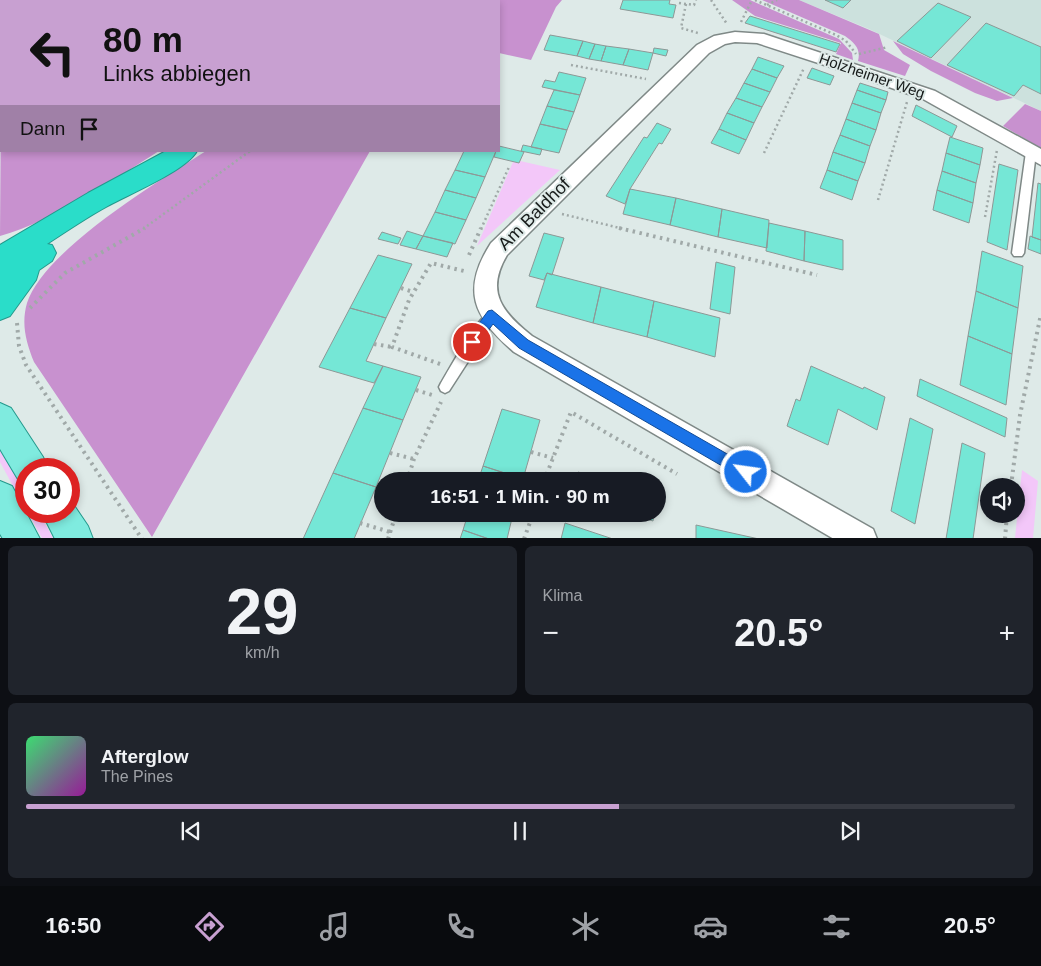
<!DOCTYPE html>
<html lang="de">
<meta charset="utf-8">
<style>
body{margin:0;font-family:Arial,sans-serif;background:#20242c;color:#f1f3f6;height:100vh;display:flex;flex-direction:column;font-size:19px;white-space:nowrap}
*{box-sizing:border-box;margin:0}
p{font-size:16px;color:#9ea1a6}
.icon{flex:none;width:28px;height:28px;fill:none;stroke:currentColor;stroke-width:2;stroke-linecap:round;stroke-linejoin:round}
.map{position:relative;height:538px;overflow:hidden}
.details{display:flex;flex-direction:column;gap:8px;padding:8px;background:#0d0f14;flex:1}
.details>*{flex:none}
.guide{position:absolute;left:0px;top:0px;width:500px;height:152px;box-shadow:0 2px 8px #0003;background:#c8a0d1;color:#111;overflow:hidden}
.fabs{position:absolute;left:980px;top:478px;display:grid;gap:10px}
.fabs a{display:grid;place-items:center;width:45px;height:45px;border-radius:50%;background:#171b24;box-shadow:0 2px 8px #0003;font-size:25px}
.speed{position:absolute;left:15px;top:458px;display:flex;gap:10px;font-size:25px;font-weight:700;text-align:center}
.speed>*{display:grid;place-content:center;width:65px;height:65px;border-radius:50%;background:#171b24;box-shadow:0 2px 8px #0003;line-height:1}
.speed .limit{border:8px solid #d22;background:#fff;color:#111}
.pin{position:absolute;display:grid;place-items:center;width:42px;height:42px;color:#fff;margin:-21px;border:2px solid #fff;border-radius:50%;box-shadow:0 1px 5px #0007}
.me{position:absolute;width:55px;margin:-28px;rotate:300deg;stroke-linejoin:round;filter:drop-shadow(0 0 4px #0008)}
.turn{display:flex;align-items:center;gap:18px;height:105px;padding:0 20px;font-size:22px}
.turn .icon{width:65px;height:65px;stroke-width:2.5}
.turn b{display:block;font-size:35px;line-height:42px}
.then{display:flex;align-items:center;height:48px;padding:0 20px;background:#0003;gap:10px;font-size:19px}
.big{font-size:38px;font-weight:700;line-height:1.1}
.details .widget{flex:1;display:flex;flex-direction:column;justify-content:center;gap:8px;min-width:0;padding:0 18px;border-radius:8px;background:#20242c}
.details .dial{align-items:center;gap:0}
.dial b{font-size:65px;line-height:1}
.song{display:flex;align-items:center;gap:15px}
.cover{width:60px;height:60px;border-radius:8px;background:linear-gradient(135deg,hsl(140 70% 55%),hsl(300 70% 35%))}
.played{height:5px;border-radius:2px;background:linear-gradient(90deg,#c8a0d1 60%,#363941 60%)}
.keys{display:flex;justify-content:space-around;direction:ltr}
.heat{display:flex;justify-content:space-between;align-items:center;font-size:28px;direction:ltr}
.details .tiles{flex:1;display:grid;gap:8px;grid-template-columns:1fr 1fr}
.widget:last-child{grid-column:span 2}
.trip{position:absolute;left:374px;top:472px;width:292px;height:50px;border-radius:25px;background:#171b24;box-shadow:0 2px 8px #0003;font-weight:700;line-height:50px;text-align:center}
.tab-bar{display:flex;height:80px;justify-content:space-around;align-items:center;background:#090b0e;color:#9ea1a6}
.tab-bar .icon{width:35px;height:35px}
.tab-bar .selected{color:#c8a0d1}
.tab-bar b{font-size:22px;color:#f1f3f6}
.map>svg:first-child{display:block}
</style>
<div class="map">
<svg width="1041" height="539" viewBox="0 0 1041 539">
<rect width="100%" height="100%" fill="#deeae8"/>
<path fill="#cce1dd" d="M799,0H1041V111L869,29Z"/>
<path fill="#f3c7f9" d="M520,161L560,170L477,246L513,162L519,163Z
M0,446L26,492V510L0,462Z
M1022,470L1038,481L1033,538H1015Z
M27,511H38L53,538H42Z"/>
<path fill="#c891cf" d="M205,0H408L203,1Z
M448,0H562L556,7L531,60L499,53V1H446Z
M732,0H750L839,39L852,53L853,60L836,54L841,43L755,16Z
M762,0H799L879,34L884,50L910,65L905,76L858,61C861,49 855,43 845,36Z
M893,41L1013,98L997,101L975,93L931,71L903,54Z
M1,99V151H159C109,182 57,220 0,236Z
M1025,104L1041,111V148L1003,126Z
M206,151H370L152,537L34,362C26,342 21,324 27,303C44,250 159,181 206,151Z"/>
<path fill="#75e7d6" stroke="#8d9896" d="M623,0H670L669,4L676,5L673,18L620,9Z
M825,0H851L843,8Z
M938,3L971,17L931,58L897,41Z
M750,16L840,44L836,52L745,23Z
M986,23L1041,47V94L1023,85L1014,96L947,65Z
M550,35L583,41L577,56L544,50Z
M583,41L595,44L589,59L577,56Z
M595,44L606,46L601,61L589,59Z
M606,46L629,49L623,65L601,61Z
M654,48L668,50L666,56L653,53Z
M629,49L653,53L648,70L623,65Z
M758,57L784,66L777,78L752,69Z
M812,68L834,76L830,85L807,78Z
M752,69L777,78L770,92L744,83Z
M559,72L586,78L580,95L542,87L545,80L555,82Z
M744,83L770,92L762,107L736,98Z
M860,83L888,92L886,100L857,90Z
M554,90L580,95L574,112L547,106Z
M857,90L886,100L881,113L852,103Z
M736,98L762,107L754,123L727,113Z
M852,103L881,113L876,130L846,119Z
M916,105L957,126L952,137L912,116Z
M547,106L574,112L567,130L540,124Z
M727,113L754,123L746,140L719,129Z
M846,119L876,130L870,146L840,135Z
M657,123L671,129L662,144L659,143L630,189L625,204L606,196L644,137L647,138Z
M540,124L567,130L559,153L531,147Z
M719,129L746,140L739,154L711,143Z
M840,135L870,146L865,163L833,152Z
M950,137L983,148L980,165L946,153Z
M523,145L542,149L540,155L521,151Z
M499,146L524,152L519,163L494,157L496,151H499Z
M464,151H496L485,177L455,170Z
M833,152L865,163L858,181L827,170Z
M946,153L980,165L976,183L942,171Z
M999,164L1018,170L1007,250L987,242Z
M455,170L485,177L476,198L445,190Z
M827,170L858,181L852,200L820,188Z
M942,171L976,183L973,203L937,190Z
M1038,183L1041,184V240L1032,237Z
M630,189L676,198L670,225L623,214Z
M445,190L476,198L466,220L435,212Z
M937,190L973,203L969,223L933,210Z
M676,198L722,209L718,237L670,225Z
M722,209L769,220L767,248L718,237Z
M435,212L466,220L455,244L423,236Z
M769,223L805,231L804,261L766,251Z
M407,231L423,236L416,249L400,245Z
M805,231L843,240V270L804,261Z
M382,232L401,238L398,244L378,239Z
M544,233L564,238L552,275L547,273L544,280L529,276Z
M423,236L453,243L447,257L416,249Z
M1030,236L1041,240V254L1028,249Z
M982,251L1023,266L1018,308L976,291Z
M378,255L412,264L386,318L350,308Z
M716,262L735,267L730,314L710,309Z
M547,273L601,287L593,323L536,307Z
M601,287L654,301L647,337L593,323Z
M976,291L1018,308L1012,354L968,336Z
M654,301L720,318L715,357L647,337Z
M350,308L386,318L366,361L383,366L374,383L319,367Z
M968,336L1012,354L1006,405L960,385Z
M383,366L421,377L403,420L363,408Z
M811,366L863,389L864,387L885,397L877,430L838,409L828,445L787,426L796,399L800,401Z
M920,379L1007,418L1005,437L917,396Z
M363,408L403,420L376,487L333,473Z
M502,409L540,420L523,479L483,466Z
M910,418L933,429L915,524L891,511Z
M962,443L985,453L973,539H946Z
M483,466L523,479V481H478Z
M578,472L609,481H576Z
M333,473L376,487L354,539H303Z
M468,514H513L507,539H489L463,530Z
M630,514H654L653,521Z
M565,523L613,539H561Z
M696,525L759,539H696Z
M463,530L489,539H460Z"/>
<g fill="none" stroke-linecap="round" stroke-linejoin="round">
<g stroke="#7f8987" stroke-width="3">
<path id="lane" d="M1031,148L1036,152L1024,253L1022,256H1014L1012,253L1026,152Z
M492,310L496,311L498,315L449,391L445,393L441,391L439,387L441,383C450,368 479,315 492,310Z"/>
</g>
<g stroke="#7f8987" stroke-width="3">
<path id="street" d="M735,32L764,34L935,91L1041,149V165L923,99L849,73L757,43L735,42L725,44L709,53L507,255C485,292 502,312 532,336L873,529L877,539H834L514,352C473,317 461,290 491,243L697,45L714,36Z"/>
</g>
<g stroke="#24998c" stroke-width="2">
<path id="primary" d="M0,403L11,408L43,457L48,469H26V484L19,481L0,449Z
M0,481L12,486L40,539H3L0,534Z
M69,498L88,526L93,539H55L41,511H69Z"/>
</g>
<g stroke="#24998c" stroke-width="2">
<path id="highway" d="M166,151H197C186,171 127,195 106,207C86,218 67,231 47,244L52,245L56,253L52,261L39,270L36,280L10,316L0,320V245L88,193Z"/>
</g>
<path stroke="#a0a9a8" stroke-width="2.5" stroke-dasharray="2 3" stroke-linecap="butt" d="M711,0L727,24
M755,0L836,35L846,41L856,54
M489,1L491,0
M679,3L694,5L696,0
M686,4L681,28L698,33
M767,5L777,0
M741,22L752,0
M859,54L888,47
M571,65L646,79
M764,153L804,68
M878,200L907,102
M562,214L624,229
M985,217L997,150
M143,229L250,151
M481,229L509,167"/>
<path stroke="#a0a9a8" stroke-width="4" stroke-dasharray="2.5 4.5" stroke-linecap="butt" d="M619,228L817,275
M469,255L481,228
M401,288L413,292
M30,308L65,273L145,228
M17,323L19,346L26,365L142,539
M374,344L392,347
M440,364L392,347L409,300L431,263L468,272
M416,390L432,395
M531,452L553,458
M390,453L414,459
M407,481L414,459L441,402
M544,481L571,412L677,474
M1011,486L1020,415L1041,314
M521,514L532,517
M360,523L390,532
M388,539L396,514
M524,539L533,514
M1005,539L1007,514"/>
<use href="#lane" fill="#fff" fill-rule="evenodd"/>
<use href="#street" fill="#fff" fill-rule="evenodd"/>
<use href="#primary" fill="#7febdf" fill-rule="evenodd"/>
<use href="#highway" fill="#2addc9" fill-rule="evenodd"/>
</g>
<path fill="#1a73e8" stroke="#114b97" d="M492,310L528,340L750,467L752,472L750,477L746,479L741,477L519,348L493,324L477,346H468L466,342L468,338L488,311Z"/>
<g text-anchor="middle" stroke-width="4" stroke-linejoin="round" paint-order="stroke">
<g font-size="15" fill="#181c1b" stroke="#deeae8">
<text transform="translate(872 76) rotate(19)" y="5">Holzheimer Weg</text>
</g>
<g font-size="18" fill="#181c1b" stroke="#deeae8">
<text transform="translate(534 214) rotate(-45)" y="6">Am Baldhof</text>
</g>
</g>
</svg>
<div class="fabs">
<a><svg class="icon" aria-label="sound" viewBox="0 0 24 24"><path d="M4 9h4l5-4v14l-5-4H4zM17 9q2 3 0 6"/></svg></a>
</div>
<div class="speed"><div class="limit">30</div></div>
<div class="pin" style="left:472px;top:342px;background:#d93025"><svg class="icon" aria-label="arrive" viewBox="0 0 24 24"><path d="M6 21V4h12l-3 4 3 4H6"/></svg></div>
<svg class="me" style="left:746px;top:472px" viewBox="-20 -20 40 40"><circle r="17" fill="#1a73e8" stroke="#fff" stroke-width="3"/><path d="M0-11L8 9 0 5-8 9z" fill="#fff"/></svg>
<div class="trip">16:51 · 1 Min. · 90 m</div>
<div class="guide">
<div class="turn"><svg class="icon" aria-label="left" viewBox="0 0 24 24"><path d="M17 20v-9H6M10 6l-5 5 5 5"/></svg><div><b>80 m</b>Links abbiegen</div></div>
<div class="then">Dann<svg class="icon" aria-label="arrive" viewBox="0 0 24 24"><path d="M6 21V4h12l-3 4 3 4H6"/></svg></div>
</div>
</div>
<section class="details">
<div class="tiles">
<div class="widget dial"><b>29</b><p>km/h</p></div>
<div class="widget"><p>Klima</p>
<div class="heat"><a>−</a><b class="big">20.5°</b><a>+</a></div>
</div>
<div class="widget">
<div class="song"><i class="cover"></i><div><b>Afterglow</b><p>The Pines</p></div></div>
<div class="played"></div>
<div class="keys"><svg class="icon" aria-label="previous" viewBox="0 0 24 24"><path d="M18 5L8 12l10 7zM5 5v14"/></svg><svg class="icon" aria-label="pause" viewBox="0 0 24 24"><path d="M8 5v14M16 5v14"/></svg><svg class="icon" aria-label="next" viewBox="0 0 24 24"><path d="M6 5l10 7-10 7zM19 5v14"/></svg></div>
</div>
</div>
</section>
<nav class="tab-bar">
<b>16:50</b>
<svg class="icon selected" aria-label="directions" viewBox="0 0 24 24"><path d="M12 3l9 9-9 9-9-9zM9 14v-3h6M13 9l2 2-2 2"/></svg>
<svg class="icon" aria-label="music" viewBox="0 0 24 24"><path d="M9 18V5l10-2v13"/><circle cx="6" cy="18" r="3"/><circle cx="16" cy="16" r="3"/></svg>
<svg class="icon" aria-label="phone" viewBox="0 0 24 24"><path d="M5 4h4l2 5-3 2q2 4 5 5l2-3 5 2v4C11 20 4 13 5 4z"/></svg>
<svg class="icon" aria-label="climate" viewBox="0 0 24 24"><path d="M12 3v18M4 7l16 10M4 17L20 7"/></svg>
<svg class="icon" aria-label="car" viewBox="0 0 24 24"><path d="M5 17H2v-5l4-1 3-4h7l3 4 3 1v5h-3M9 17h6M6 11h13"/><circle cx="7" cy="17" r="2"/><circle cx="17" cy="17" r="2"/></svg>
<svg class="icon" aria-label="filters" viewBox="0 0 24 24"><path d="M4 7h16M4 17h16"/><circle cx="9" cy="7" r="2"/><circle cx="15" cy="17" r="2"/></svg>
<b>20.5°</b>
</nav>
